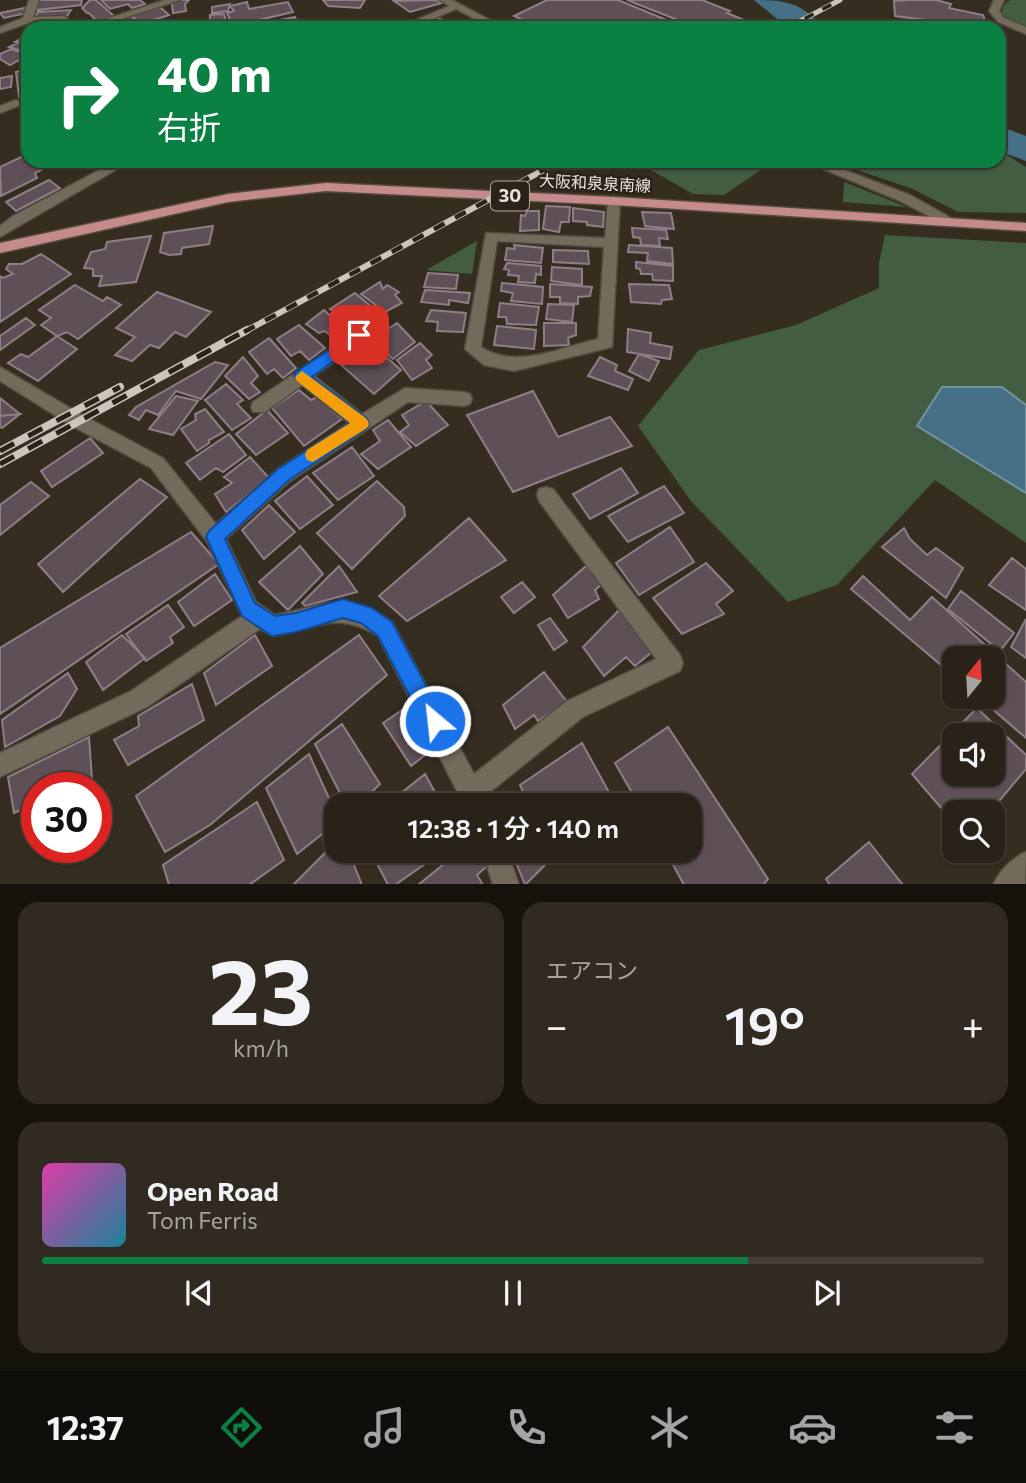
<!DOCTYPE html>
<html lang="ja">
<meta charset="utf-8">
<style>
body{margin:0;font-family:Commissioner,"Noto Sans JP",sans-serif;background:#302a21;color:#f1f3f6;height:100vh;display:flex;flex-direction:column;font-size:26px;white-space:nowrap}
*{box-sizing:border-box;margin:0}
p{font-size:23px;color:#a5a4a2}
.icon{flex:none;width:38px;height:38px;fill:none;stroke:currentColor;stroke-width:2;stroke-linecap:round;stroke-linejoin:round}
.map{position:relative;height:884px;overflow:hidden}
.details{display:flex;flex-direction:column;gap:18px;padding:18px;background:#16130d;flex:1}
.details>*{flex:none}
.top-card{position:absolute;left:21px;top:21px;width:985px;height:147px;border-radius:21px;box-shadow:0 2px 5px #0004,0 0 0 2px #443f37;background:#0b8043;color:#fff;overflow:hidden}
.needle{width:46px;rotate:18deg}
.controls{position:absolute;left:942px;top:646px;display:grid;gap:14px}
.controls a{display:grid;place-items:center;width:63px;height:63px;border-radius:14px;background:#282218;box-shadow:0 2px 5px #0004,0 0 0 2px #443f37;font-size:35px}
.speed{position:absolute;left:21px;top:772px;display:flex;gap:14px;font-size:35px;font-weight:700;text-align:center}
.speed>*{display:grid;place-content:center;width:91px;height:91px;border-radius:50%;background:#282218;box-shadow:0 2px 5px #0004,0 0 0 2px #443f37;line-height:1}
.speed .limit{border:10px solid #d22;background:#fff;color:#111}
.pin{position:absolute;display:grid;place-items:center;width:60px;height:60px;color:#fff;margin:-30px;border-radius:14px;box-shadow:0 4px 10px #0006}
.me{position:absolute;width:77px;margin:-38px;rotate:332deg;stroke-linejoin:round;filter:drop-shadow(0 0 5px #0008)}
.turn{display:flex;align-items:center;gap:24px;height:147px;padding:0 21px;font-size:32px}
.turn .icon{width:91px;height:91px;stroke-width:2.5}
.turn b{display:block;font-size:49px;line-height:60px}
.big{font-size:52px;font-weight:600;line-height:1.1}
.details .tile{flex:1;display:flex;flex-direction:column;justify-content:center;gap:10px;min-width:0;padding:0 24px;border-radius:21px;background:#302a21}
.details .dial{align-items:center;gap:0}
.dial b{font-size:91px;line-height:1}
.song{display:flex;align-items:center;gap:21px}
.cover{width:84px;height:84px;border-radius:10px;background:linear-gradient(135deg,hsl(320 70% 55%),hsl(190 70% 35%))}
.played{height:7px;border-radius:4px;background:linear-gradient(90deg,#0b8043 75%,#443f37 75%)}
.keys{display:flex;justify-content:space-around;direction:ltr}
.heat{display:flex;justify-content:space-between;align-items:center;font-size:38px;direction:ltr}
.details .tiles{flex:1;display:grid;gap:18px;grid-template-columns:1fr 1fr}
.tile:last-child{grid-column:span 2}
.trip{position:absolute;left:324px;top:793px;width:378px;height:70px;border-radius:21px;background:#282218;box-shadow:0 2px 5px #0004,0 0 0 2px #443f37;font-weight:600;line-height:70px;text-align:center}
.menu{display:flex;height:112px;justify-content:space-around;align-items:center;background:#100e0a;color:#a5a4a2}
.menu .icon{width:49px;height:49px}
.menu .selected{color:#0b8043}
.menu b{font-size:32px;color:#f1f3f6}
.map>svg:first-child{display:block}
</style>
<div class="map">
<svg width="1026" height="885" viewBox="0 0 1026 885">
<rect width="100%" height="100%" fill="#352d20"/>
<path fill="#425d41" d="M1010,0H1026V26L1007,19L1002,13L1003,6Z
M999,150L1026,167V213L958,212L913,189L851,168L865,161H999Z
M635,161H774L724,195L693,194Z
M844,182L907,207L843,202Z
M885,235L1026,243V543L935,480L837,585L788,602L691,501L638,426L699,350L796,325L879,288V263Z
M477,241L472,274L426,270Z"/>
<path fill="#457086" stroke="#7693a0" stroke-width="2" d="M942,387H1002L1026,405V493L917,426Z"/>
<g fill="none" stroke-linecap="round" stroke-linejoin="round">
<path fill="#457086" fill-rule="evenodd" d="M754,0C782,0 804,2 822,28H788Z
M999,126L1026,136V161L999,151Z"/>
</g>
<path fill="#5f4f57" stroke="#907e86" stroke-width="2" fill-rule="evenodd" d="M38,0H82L81,5L37,10Z
M90,0H96L114,16L97,21L89,13H87L82,8Z
M101,0H140L145,4L132,8L128,4L110,9Z
M176,0H189L185,4L186,11L173,13L172,4Z
M323,0H365L360,8L328,6Z
M436,0L442,3L410,12L394,1Z
M547,0H618L686,28H540L514,16Z
M627,0H702L730,11L727,13L744,20L733,28H698Z
M908,0H936L951,4L949,8L983,15L988,28L895,16L894,1Z
M247,2L249,9L288,2L293,12L229,27L227,23L231,22L227,13L234,11L230,6Z
M230,4L228,11L212,13V7Z
M29,7L27,13L4,18L0,13Z
M160,7L169,15L141,24L131,15Z
M71,10L67,16L35,17L38,12Z
M224,14L226,21L210,23V15Z
M131,15L137,21L117,28L108,22Z
M295,17L298,25L280,28H240Z
M438,18L451,24L444,28H421Z
M208,20V27L181,28L180,23Z
M28,35V53L9,47L18,43L15,42Z
M11,49L28,55L10,65L0,59V54Z
M28,69V94L19,97L16,72Z
M12,76L11,87L0,89V78Z
M23,156L47,167L35,173L37,178L1,196L0,167Z
M49,180L60,188L16,211L6,202Z
M546,206L570,207L569,222H561L559,232L543,229Z
M573,208L604,212L603,227L587,225V222L573,221Z
M527,211H539V230L520,231L521,215L525,216Z
M642,212L671,213L674,229L645,226Z
M213,226L209,244L182,248L181,254L169,255L160,252L164,233Z
M632,228L666,230L668,239L659,238L660,246L641,245L640,238L633,237Z
M151,236L136,282L99,286L102,276H93V269L84,268L91,252L105,249L107,242Z
M514,245L543,248L541,263L505,260L507,248L515,249Z
M629,245L672,248L673,264L647,261L648,253L628,252Z
M553,250L588,251L589,264L553,262Z
M41,254L71,274L0,322V276L3,278L13,274L6,269L9,264H22Z
M636,262L673,266V281L653,280L652,274H641L640,269L636,268Z
M507,263L541,266V275L536,274L535,283L518,282L519,276L508,275L509,270L504,269Z
M552,267L582,269V285L551,281Z
M428,273L458,275L456,289L424,287Z
M380,282L383,289L387,285L399,292L395,295L402,303L385,312L361,294Z
M502,283L543,287L542,304L511,301L513,293L501,291Z
M550,284L592,287L590,296L578,297V304L560,303V297H550Z
M629,284L669,285L672,299L662,300L661,304L631,302Z
M75,285L103,301L107,297L121,305L78,339L67,332L57,336L41,325L51,318L39,310Z
M425,290L470,293L468,303L449,300V305L421,302Z
M157,292L211,312L186,337L175,332L159,348L150,345L132,361L115,355L135,337L116,328Z
M355,293L379,313L363,324L349,315L343,318L330,309Z
M500,303L539,307L536,325L507,324L506,317H498Z
M548,304L574,305L572,322L546,319Z
M324,310L336,321L340,319L355,330L337,341L325,331L319,333L306,324Z
M431,310L466,313L463,332L437,331L438,322L426,321Z
M26,318L35,325L0,350V336Z
M397,323L415,342L393,359L381,348L387,344L376,337Z
M544,323H576V335L568,338L569,345L544,346Z
M299,325L325,348L309,360L300,351L291,356L277,339Z
M497,326L536,330L534,349L494,345Z
M628,329L651,333L650,343L672,347L670,359L627,352Z
M57,336L77,349L38,381L8,363L21,354L28,357Z
M269,338L296,368L283,378L274,369L267,374L249,352Z
M368,341L401,370L374,394L339,363Z
M420,343L432,355L426,360L432,368L412,380L397,360Z
M639,354L659,361L649,381L629,371Z
M243,357L258,376L251,383L260,392L249,399L225,376Z
M600,357L617,365L615,371L633,379L628,390L588,376Z
M215,362L228,365L201,399L176,391L158,415L146,410L139,420L129,415L136,407Z
M226,384L243,400L237,404L251,418L232,430L205,400Z
M299,390L311,400L317,397L342,419L304,446L272,408Z
M533,391L558,437L610,417L632,446L513,492L467,415Z
M176,396L198,401L173,435L149,429Z
M0,398L20,414L0,416Z
M426,401L448,425L416,446L400,432L409,425L402,415Z
M205,409L224,432L209,440V443L197,451L181,429L196,420L195,414Z
M267,410L288,433L256,455L236,434Z
M20,414L2,428L0,427V416Z
M388,420L411,447L378,469L361,454L380,441L373,430Z
M229,434L246,455L223,472L216,468L200,480L186,463Z
M90,438L103,453L52,487L41,471Z
M352,447L374,476L338,500L313,473Z
M250,457L269,478L226,512L215,494L232,483L224,477Z
M621,468L638,493L590,519L573,494Z
M307,476L333,505L300,529L275,501Z
M140,479L167,497L63,592L38,564Z
M377,481L404,507L405,516L352,569L317,533Z
M31,482L49,496L0,535V505Z
M664,486L684,513L628,542L608,516Z
M269,505L295,532L264,559L242,530Z
M469,518L506,560L407,621L379,596Z
M670,527L694,562L639,595L616,563Z
M904,528L910,539L927,555L936,548L963,568L946,598L882,547Z
M191,532L219,564L0,714V648Z
M300,546L323,574L288,610L259,582Z
M1012,558L1026,569V610L989,585Z
M706,563L733,591L716,604L724,614L682,634L653,598Z
M339,566L357,592L305,606L302,603Z
M586,566L602,584L595,590L599,599L568,618L553,595Z
M215,574L232,600L194,626L178,602Z
M863,576L910,620L932,597L1026,682V738L977,696H992V658H954V676L851,589Z
M522,582L535,597L514,613L501,597Z
M961,591L1014,633L1000,651L948,609Z
M168,605L184,627L170,637L173,643L146,661L126,634Z
M619,610L653,651L635,666L626,657L604,676L583,647Z
M550,618L567,641L554,650L538,625Z
M1026,619V658L1011,647Z
M122,635L145,658L103,690L86,662Z
M255,635L272,666L216,705L204,673Z
M359,635L387,675L210,825L165,852L136,796Z
M544,672L567,702L538,721L534,715L515,729L503,705Z
M68,673L77,689L60,716L5,747L2,720Z
M192,684L204,720L128,765L114,740L139,726L138,716Z
M408,706L434,748L411,766L383,723Z
M977,708L1026,755V769L990,812H954V823L912,774ZM954,735H992V774H954Z
M342,724L380,784L358,805H346L315,744Z
M668,727L768,879L763,885H684L665,850H690V805H639L615,763Z
M89,737L92,779L72,788H37V803L14,813L8,777Z
M582,743L616,805H529L520,785Z
M309,754L333,807L328,812L331,827L297,854L266,788Z
M425,774L442,805H386Z
M516,794L522,805H501Z
M257,802L284,860L249,885H169L163,865Z
M336,842V850H348L362,885H293Z
M869,842L903,885H830L826,879Z
M370,850H445L395,885H388Z
M461,850H478L487,866L477,875L483,885H418Z
M511,850H544L549,861L525,885Z"/>
<g fill="none" stroke-linecap="round" stroke-linejoin="round">
<g stroke="#524b40" stroke-width="3">
<path id="minor" d="M29,0H39L33,17L64,16L78,28H68L62,22L28,23L0,33V27L23,18Z
M165,0H180L93,28H78Z
M440,0H452L505,28H492L456,9L411,28H398L449,6Z
M994,0H1004L999,11L1004,18L1026,27V34L998,22L989,11Z
M169,21H175L178,28H168Z
M16,100L22,103L20,105L0,113V106Z
M116,161H131L0,237V226L13,216Z
M804,161H821L910,195L960,223L958,226H948L900,201Z
M614,197L620,201L612,347L514,371L484,365L465,349L486,233L605,238L608,201ZM497,241L604,247L598,339C562,347 515,370 481,347Z
M379,316L387,322L384,326L314,376L362,414L405,388L464,392L470,394L472,399L470,404L464,406L408,402L290,481L226,539L256,602L275,615C328,605 342,589 392,622L474,774L567,701L656,659L539,501L537,495L539,489L546,487L553,489L680,655L683,663L680,671L583,717L485,796L489,805H464L378,636C336,610 316,628 273,636L260,629L147,707L0,777V753L131,691L242,616L208,543L151,468L72,426L0,381V367L84,416L163,458L216,524L278,469L349,423L302,385L265,412H253L251,407L253,402Z
M482,850H507L519,885H493Z
M1026,852L1025,885H993C999,871 1012,858 1026,852Z"/>
</g>
<g stroke="#524b40" stroke-width="3">
<path id="major" d="M326,183L614,197L1026,223V231L614,205L326,191L228,202L0,253V243L228,194Z"/>
</g>
<use href="#minor" fill="#736a5c" fill-rule="evenodd"/>
<use href="#major" fill="#c58a8b" fill-rule="evenodd"/>
<g stroke="#ccc5bc" stroke-width="5">
<path id="rail-far2" d="M787,28L840,0"/>
</g>
<g stroke="#ccc5bc" stroke-width="6">
<path id="rail-far1" d="M244,332L560,161"/>
</g>
<g stroke="#ccc5bc" stroke-width="8">
<path id="rail" d="M0,451L120,387
M0,464L247,330"/>
</g>
<use href="#rail-far2" stroke="#2b2317" stroke-width="3.5" stroke-dasharray="10" stroke-linecap="butt"/>
<use href="#rail-far1" stroke="#2b2317" stroke-width="4.5" stroke-dasharray="12" stroke-linecap="butt"/>
<use href="#rail" stroke="#2b2317" stroke-width="5" stroke-dasharray="16" stroke-linecap="butt"/>
</g>
<path fill="#1a73e8" stroke="#114b97" stroke-width="2" d="M359,330L367,335L364,339L312,377L367,419L369,424L367,428L289,480L225,539L255,603L275,616L296,613L343,599L372,608L392,622L445,721L442,729L435,732L427,729L378,636L361,623L343,618L296,632L272,636L242,616L206,537L209,531L278,469L350,423L294,376L296,372Z"/>
<path fill="#f59e0b" d="M302,371L367,419L369,424L367,428L313,462L307,460L305,455L307,450L350,423L297,381L295,377Z"/>
<g text-anchor="middle" stroke-width="5" stroke-linejoin="round" paint-order="stroke">
<g font-size="16" fill="#eae4dc" stroke="#2b2317">
<text transform="translate(595 183) rotate(3)" y="6">大阪和泉泉南線</text>
</g>
<rect fill="#2b2317" stroke="#b1aaa1" stroke-width="2" x="491" y="181.5" width="38" height="29" rx="5"/>
<g font-size="18" font-weight="bold" fill="#eae4dc">
<text x="510" y="202">30</text>
</g>
</g>
</svg>
<div class="controls">
<a><svg class="needle" viewBox="-14 -14 28 28"><path d="M0-13l5 13h-10z" fill="#e53935"/><path d="M0 13l5-13h-10z" fill="#a5a4a2"/></svg></a>
<a><svg class="icon" aria-label="sound" viewBox="0 0 24 24"><path d="M4 9h4l5-4v14l-5-4H4zM17 9q2 3 0 6"/></svg></a>
<a><svg class="icon" aria-label="search" viewBox="0 0 24 24"><circle cx="10" cy="10" r="6"/><path d="M15 15l6 6"/></svg></a>
</div>
<div class="speed"><div class="limit">30</div></div>
<div class="pin" style="left:359px;top:335px;background:#d93025"><svg class="icon" aria-label="arrive" viewBox="0 0 24 24"><path d="M6 21V4h12l-3 4 3 4H6"/></svg></div>
<svg class="me" style="left:435px;top:721px" viewBox="-20 -20 40 40"><circle r="17" fill="#1a73e8" stroke="#fff" stroke-width="3"/><path d="M0-11L8 9 0 5-8 9z" fill="#fff"/></svg>
<div class="trip">12:38 · 1 分 · 140 m</div>
<div class="top-card">
<div class="turn"><svg class="icon" aria-label="right" viewBox="0 0 24 24"><path d="M7 20v-9h11M14 6l5 5-5 5"/></svg><div><b>40 m</b>右折</div></div>
</div>
</div>
<section class="details">
<div class="tiles">
<div class="tile dial"><b>23</b><p>km/h</p></div>
<div class="tile"><p>エアコン</p>
<div class="heat"><a>−</a><b class="big">19°</b><a>+</a></div>
</div>
<div class="tile">
<div class="song"><i class="cover"></i><div><b>Open Road</b><p>Tom Ferris</p></div></div>
<div class="played"></div>
<div class="keys"><svg class="icon" aria-label="previous" viewBox="0 0 24 24"><path d="M18 5L8 12l10 7zM5 5v14"/></svg><svg class="icon" aria-label="pause" viewBox="0 0 24 24"><path d="M8 5v14M16 5v14"/></svg><svg class="icon" aria-label="next" viewBox="0 0 24 24"><path d="M6 5l10 7-10 7zM19 5v14"/></svg></div>
</div>
</div>
</section>
<nav class="menu">
<b>12:37</b>
<svg class="icon selected" aria-label="directions" viewBox="0 0 24 24"><path d="M12 3l9 9-9 9-9-9zM9 14v-3h6M13 9l2 2-2 2"/></svg>
<svg class="icon" aria-label="music" viewBox="0 0 24 24"><path d="M9 18V5l10-2v13"/><circle cx="6" cy="18" r="3"/><circle cx="16" cy="16" r="3"/></svg>
<svg class="icon" aria-label="phone" viewBox="0 0 24 24"><path d="M5 4h4l2 5-3 2q2 4 5 5l2-3 5 2v4C11 20 4 13 5 4z"/></svg>
<svg class="icon" aria-label="climate" viewBox="0 0 24 24"><path d="M12 3v18M4 7l16 10M4 17L20 7"/></svg>
<svg class="icon" aria-label="car" viewBox="0 0 24 24"><path d="M5 17H2v-5l4-1 3-4h7l3 4 3 1v5h-3M9 17h6M6 11h13"/><circle cx="7" cy="17" r="2"/><circle cx="17" cy="17" r="2"/></svg>
<svg class="icon" aria-label="filters" viewBox="0 0 24 24"><path d="M4 7h16M4 17h16"/><circle cx="9" cy="7" r="2"/><circle cx="15" cy="17" r="2"/></svg>
</nav>
